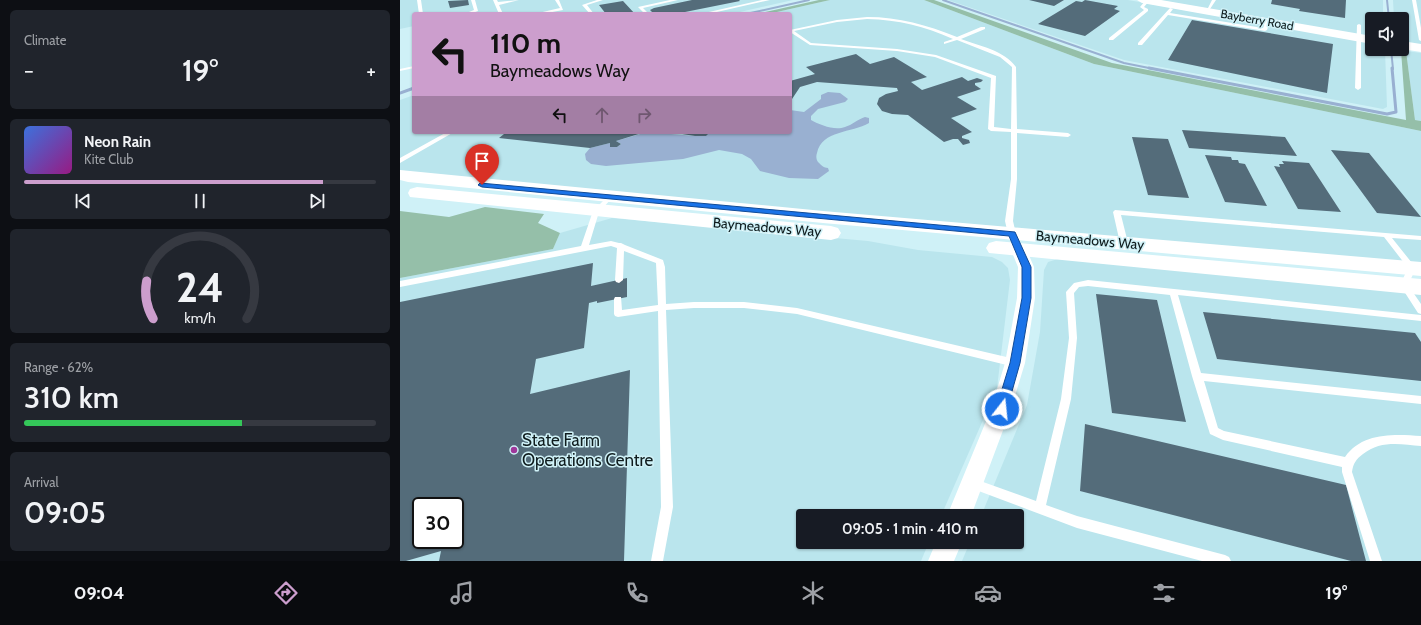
<!DOCTYPE html>
<meta charset="utf-8">
<style>
body{margin:0;font-family:Cabin,sans-serif;background:#20242c;color:#f1f3f6;height:100vh;display:flex;flex-direction:column;font-size:15px;white-space:nowrap}
*{box-sizing:border-box;margin:0}
p{font-size:13px;color:#9ea1a6}
.icon{flex:none;width:22px;height:22px;fill:none;stroke:currentColor;stroke-width:2;stroke-linecap:round;stroke-linejoin:round}
.map{position:relative;flex:1;overflow:hidden}
.side{display:flex;flex-direction:column;gap:10px;padding:10px;background:#0d0f14;width:400px}
.side>*{flex:none}
.guide{position:absolute;left:12px;top:12px;width:380px;height:122px;border-radius:4px;box-shadow:0 1px 3px #0004;background:#cc9ecd;color:#111;overflow:hidden}
.fabs{position:absolute;left:965px;top:12px;display:grid;gap:8px}
.fabs a{display:grid;place-items:center;width:44px;height:44px;border-radius:4px;background:#171b24;box-shadow:0 1px 3px #0004;font-size:20px}
.speed{position:absolute;left:12px;top:497px;display:flex;gap:8px;font-size:20px;font-weight:700;text-align:center}
.speed>*{display:grid;place-content:center;width:52px;height:52px;border-radius:50%;background:#171b24;box-shadow:0 1px 3px #0004;line-height:1}
.speed .limit{border:2px solid #111;border-radius:6px;background:#fff;color:#111}
.pin{position:absolute;display:grid;place-items:center;width:34px;height:34px;color:#fff;margin:-41px -17px;border-radius:50% 50% 50% 0;rotate:-45deg;box-shadow:0 0 4px #0007}
.pin .icon{rotate:45deg}
.me{position:absolute;width:44px;margin:-22px;rotate:16deg;stroke-linejoin:round;filter:drop-shadow(0 0 3px #0008)}
.turn{display:flex;align-items:center;gap:14px;height:84px;padding:0 12px;font-size:18px}
.turn .icon{width:52px;height:52px;stroke-width:2.5}
.turn b{display:block;font-size:28px;line-height:34px}
.lanes{display:flex;align-items:center;height:38px;padding:0 12px;background:#0003;justify-content:center;gap:20px;direction:ltr}
.lanes .off{opacity:.35}
.big{font-size:30px;font-weight:600;line-height:1.1}
.side .card{flex:1;display:flex;flex-direction:column;justify-content:center;gap:6px;min-width:0;padding:0 14px;border-radius:6px;background:#20242c}
.side .dial{align-items:center;gap:0}
.dial svg{height:104px;overflow:visible;fill:none;stroke:#363941;stroke-width:7;stroke-linecap:round;text-anchor:middle}
.dial text{fill:#f1f3f6;stroke:none}
.song{display:flex;align-items:center;gap:12px}
.cover{width:48px;height:48px;border-radius:6px;background:linear-gradient(135deg,hsl(220 70% 55%),hsl(310 70% 35%))}
.played{height:4px;border-radius:2px;background:linear-gradient(90deg,#cc9ecd 85%,#363941 85%)}
.keys{display:flex;justify-content:space-around;direction:ltr}
.heat{display:flex;justify-content:space-between;align-items:center;font-size:22px;direction:ltr}
.charge{height:6px;border-radius:3px;background:linear-gradient(90deg,#34c759 62%,#363941 0)}
.trip{position:absolute;left:396px;top:509px;width:228px;height:40px;border-radius:4px;background:#171b24;box-shadow:0 1px 3px #0004;font-weight:600;line-height:40px;text-align:center}
.dock{display:flex;height:64px;justify-content:space-around;align-items:center;background:#090b0e;color:#9ea1a6}
.dock .icon{width:28px;height:28px}
.dock .current{color:#cc9ecd}
.dock b{font-size:18px;color:#f1f3f6}
main{display:flex;flex:1;min-height:0}
.map>svg:first-child{display:block}
</style>
<main>
<section class="side">
<div class="card"><p>Climate</p>
<div class="heat"><a>−</a><b class="big">19°</b><a>+</a></div>
</div>
<div class="card">
<div class="song"><i class="cover"></i><div><b>Neon Rain</b><p>Kite Club</p></div></div>
<div class="played"></div>
<div class="keys"><svg class="icon" aria-label="previous" viewBox="0 0 24 24"><path d="M18 5L8 12l10 7zM5 5v14"/></svg><svg class="icon" aria-label="pause" viewBox="0 0 24 24"><path d="M8 5v14M16 5v14"/></svg><svg class="icon" aria-label="next" viewBox="0 0 24 24"><path d="M6 5l10 7-10 7zM19 5v14"/></svg></div>
</div>
<div class="card dial"><svg viewBox="0 0 100 80">
<path d="M14 69A42 42 0 1 1 86 69"/>
<path d="M14 69A42 42 0 0 1 9 40" stroke="#cc9ecd"/>
<text x="50" y="56" font-size="32" font-weight="700">24</text>
<text x="50" y="72" font-size="11">km/h</text>
</svg></div>
<div class="card"><p>Range · 62%</p><b class="big">310 km</b><div class="charge"></div></div>
<div class="card"><p>Arrival</p><b class="big">09:05</b></div>
</section>
<div class="map">
<svg width="1021" height="561" viewBox="0 0 1021 561">
<rect width="100%" height="100%" fill="#cff1f7"/>
<path fill="#bae5ed" fill-rule="evenodd" d="M0,0H393L331,14H14V26L0,29Z
M430,0H524L694,64L1021,131V266L46,178L0,170V100L14,95V132H390V14H368Z
M548,0H728L972,43V49H985L987,107L983,109L724,60Z
M758,0H983V19H972V37Z
M993,0H1021V45L1002,42V19H994Z
M1006,51L1021,53V121L1015,120Z
M212,218L468,241L518,250L592,257L602,262L608,268L610,280L597,388L541,516H403V542H529L521,561H0V278L153,249L160,233ZM21,506H55V540H21Z
M661,258L1021,292V561H562L570,542H617V516H581L627,405L640,332L644,270L648,262Z"/>
<path fill="#95bfa9" d="M419,0H430L368,14H356Z
M524,0H534L712,63L1006,120L1001,50L1006,51L1015,120L1021,121V131L694,64Z
M85,207L144,214L138,223L160,233L153,249L0,278V211L49,217Z"/>
<path fill="#99b0d1" d="M428,92L440,93L448,99L445,102L418,109L411,116V120C420,125 435,131 445,127C452,125 458,119 465,117L469,118V123C452,133 422,130 417,153C416,156 416,159 418,162C421,165 424,168 428,168L429,171L418,179L389,178L360,171L351,159L342,154L319,150L283,159L206,166L191,164L186,160L185,154L190,148L210,143V147H217L221,144L216,141L247,132L295,136L310,132H390V110L404,112L421,99V95Z"/>
<g fill="none" stroke-linecap="round" stroke-linejoin="round">
<path stroke="#99b0d1" stroke-width="2" d="M543,0L724,63L754,69
M987,0L989,19
M346,14L409,0
M991,49L993,69"/>
<path stroke="#99b0d1" stroke-width="3" d="M749,68L987,114L996,112L992,68
M0,93L14,88"/>
</g>
<path fill="#546c7a" fill-rule="evenodd" d="M68,0L69,5L50,8L48,1Z
M292,0H339L340,1L285,12L287,14H254L250,10L254,8Z
M629,0H664L654,6Z
M685,0L718,6L714,9L720,11L685,36L638,24L676,1L682,2Z
M872,0H946L945,18L899,11L900,9L871,4Z
M223,1L235,14H206L199,5Z
M792,20L933,44L927,93L768,60Z
M456,54L470,64L494,57L527,77L511,82L522,90L562,77L568,81L577,78L583,80L581,82L575,83V85L581,89L557,97L577,109L551,118L572,132L562,136V138L569,140L570,143L563,145L558,139H553L544,142L508,115L492,114L482,111L477,104L479,98L486,94L498,91L497,88L417,82L400,87L390,102V81L415,74L406,67Z
M782,130L885,137L897,156L789,148Z
M104,132H245L216,141L221,144L217,147H210V143L190,148L99,138L104,134Z
M269,132H310L306,136H295Z
M732,137L768,139L789,198L748,195Z
M931,150L969,153L1021,217L977,213Z
M805,155L831,157L832,160H838L839,163L845,164L867,206L825,202Z
M882,161L909,163L941,212L898,209L874,166L880,167L879,164H884Z
M193,263L191,286L227,278V297L197,303V301L189,303L184,348L136,359L130,394L230,370L224,561H39L41,551L6,561H0V302ZM21,506H55V540H21Z
M696,294L757,300L786,422L712,413Z
M803,312L1015,333L1021,342V381L817,359Z
M685,424L946,485L966,561H951L680,491Z"/>
<g fill="none" stroke-linecap="round" stroke-linejoin="round">
<path fill="#fff" fill-rule="evenodd" d="M17,0H21L23,14H19Z
M71,0H75L78,11L70,14H64L74,10Z
M93,0H97L98,2L119,0L99,5L103,14H99Z
M155,0H159L163,10L142,14H134L160,8Z
M197,0H203L187,5L194,14H190L182,5Z
M270,0H278L243,8L249,14H245L238,7Z
M362,0H370L308,14H300Z
M746,0L749,1L744,7L748,9V11L713,40H709V38L744,10L740,7Z
M812,0H816L808,12H806Z
M1012,0H1016L1021,28V41L1019,40Z
M770,8L773,9L770,13L863,28L866,21L870,22L867,30L865,31L768,15L742,45H738V43Z
M467,17C499,17 527,25 557,37L581,27H585V29L561,39C579,46 604,50 616,67L617,129L668,133L671,135L668,137L617,133V179L613,221L616,234L623,250L622,252H616L615,250L608,234L605,221L611,179V132L591,131L588,129L591,78L535,57L497,51L410,45L390,32V30L437,20ZM467,19C499,20 524,26 553,39L544,42V44L557,40L600,57L612,67L611,129L594,127L596,76L536,55L497,49L411,43L394,31L437,22Z
M959,24L961,25V88L958,90L955,88L957,25Z
M14,66V68L0,71V69Z
M47,132H54L0,163V158Z
M210,195L213,197L199,212L189,245L211,241L219,243H221L225,245L263,260L265,267L266,304L294,302H344L397,308L615,359L618,360L620,363L618,366L615,367L397,314L344,308H294L266,310L273,507L263,561H251L261,507L258,311L218,317L215,316L214,314V299L215,297H221L222,310L258,305L256,263L224,251L223,280L219,283L216,282L215,280L217,248L211,246L0,287V281L181,246L193,211L208,196Z
M715,210L1021,236V240L992,238L1016,268L1008,285L1021,304V314L1018,313L1000,285L1008,268L984,237L721,215L728,243L724,245L720,243L713,212Z
M688,280L1021,315V321L778,295L801,373L1021,396V404L804,381L818,428L824,431L945,457C962,432 995,434 1021,436V446C1001,444 980,440 963,454C956,459 953,464 952,472L982,561H970L942,472V467L823,440L810,434L792,376L770,295L688,286L679,287L674,293L677,338L671,399L646,505L677,516L825,555L829,557L831,561H802L677,528L568,487L567,483L568,479L572,478L636,501L661,399L669,338L666,292L674,283Z"/>
<path fill="#fff" fill-rule="evenodd" d="M619,245L625,246L634,267L635,298L625,363L611,409L571,516H547L591,409L605,363L617,298L618,267L611,250L613,246Z
M536,542H562L554,561H528Z"/>
<path fill="#fff" fill-rule="evenodd" d="M737,0H761L972,36V44L742,3Z
M1002,41L1021,44V52L1002,49Z
M0,170L423,211L1021,262V276L423,223L8,182L0,180Z
M17,187L431,226L438,228L441,233L438,238L431,240L10,197L8,193L10,189Z
M596,241L1021,279V295L589,253L586,248L589,243Z"/>
</g>
<path fill="#1a73e8" stroke="#114b97" d="M80,183L615,232L631,267V298L620,363L607,409L605,412L602,414L598,412L596,409L610,363L622,298V267L609,236L82,187L78,185Z"/>
<circle fill="#9e379a" stroke="#cff1f7" stroke-width="1.5" cx="114" cy="450" r="4"/>
<g text-anchor="middle" stroke-width="3" stroke-linejoin="round" paint-order="stroke">
<g font-size="12" fill="#0f1c1e" stroke="#cff1f7">
<text transform="translate(857 20) rotate(10)" y="4">Bayberry Road</text>
</g>
<g font-size="14" fill="#0f1c1e" stroke="#cff1f7">
<text transform="translate(367 227) rotate(5)" y="5">Baymeadows Way</text>
<text transform="translate(690 240) rotate(5)" y="5">Baymeadows Way</text>
</g>
<g font-size="17" fill="#0f1c1e" stroke="#cff1f7" text-anchor="start">
<text x="122" y="446">State Farm<tspan x="122" dy="20">Operations Centre</tspan></text>
</g>
</g>
</svg>
<div class="fabs">
<a><svg class="icon" aria-label="sound" viewBox="0 0 24 24"><path d="M4 9h4l5-4v14l-5-4H4zM17 9q2 3 0 6"/></svg></a>
</div>
<div class="speed"><div class="limit">30</div></div>
<div class="pin" style="left:82px;top:185px;background:#d93025"><svg class="icon" aria-label="arrive" viewBox="0 0 24 24"><path d="M6 21V4h12l-3 4 3 4H6"/></svg></div>
<svg class="me" style="left:602px;top:409px" viewBox="-20 -20 40 40"><circle r="17" fill="#1a73e8" stroke="#fff" stroke-width="3"/><path d="M0-11L8 9 0 5-8 9z" fill="#fff"/></svg>
<div class="trip">09:05 · 1 min · 410 m</div>
<div class="guide">
<div class="turn"><svg class="icon" aria-label="left" viewBox="0 0 24 24"><path d="M17 20v-9H6M10 6l-5 5 5 5"/></svg><div><b>110 m</b>Baymeadows Way</div></div>
<div class="lanes"><svg class="icon" aria-label="left" viewBox="0 0 24 24"><path d="M17 20v-9H6M10 6l-5 5 5 5"/></svg><svg class="icon off" aria-label="ahead" viewBox="0 0 24 24"><path d="M12 20V5M6 11l6-6 6 6"/></svg><svg class="icon off" aria-label="right" viewBox="0 0 24 24"><path d="M7 20v-9h11M14 6l5 5-5 5"/></svg></div>
</div>
</div>
</main>
<nav class="dock">
<b>09:04</b>
<svg class="icon current" aria-label="directions" viewBox="0 0 24 24"><path d="M12 3l9 9-9 9-9-9zM9 14v-3h6M13 9l2 2-2 2"/></svg>
<svg class="icon" aria-label="music" viewBox="0 0 24 24"><path d="M9 18V5l10-2v13"/><circle cx="6" cy="18" r="3"/><circle cx="16" cy="16" r="3"/></svg>
<svg class="icon" aria-label="phone" viewBox="0 0 24 24"><path d="M5 4h4l2 5-3 2q2 4 5 5l2-3 5 2v4C11 20 4 13 5 4z"/></svg>
<svg class="icon" aria-label="climate" viewBox="0 0 24 24"><path d="M12 3v18M4 7l16 10M4 17L20 7"/></svg>
<svg class="icon" aria-label="car" viewBox="0 0 24 24"><path d="M5 17H2v-5l4-1 3-4h7l3 4 3 1v5h-3M9 17h6M6 11h13"/><circle cx="7" cy="17" r="2"/><circle cx="17" cy="17" r="2"/></svg>
<svg class="icon" aria-label="filters" viewBox="0 0 24 24"><path d="M4 7h16M4 17h16"/><circle cx="9" cy="7" r="2"/><circle cx="15" cy="17" r="2"/></svg>
<b>19°</b>
</nav>
